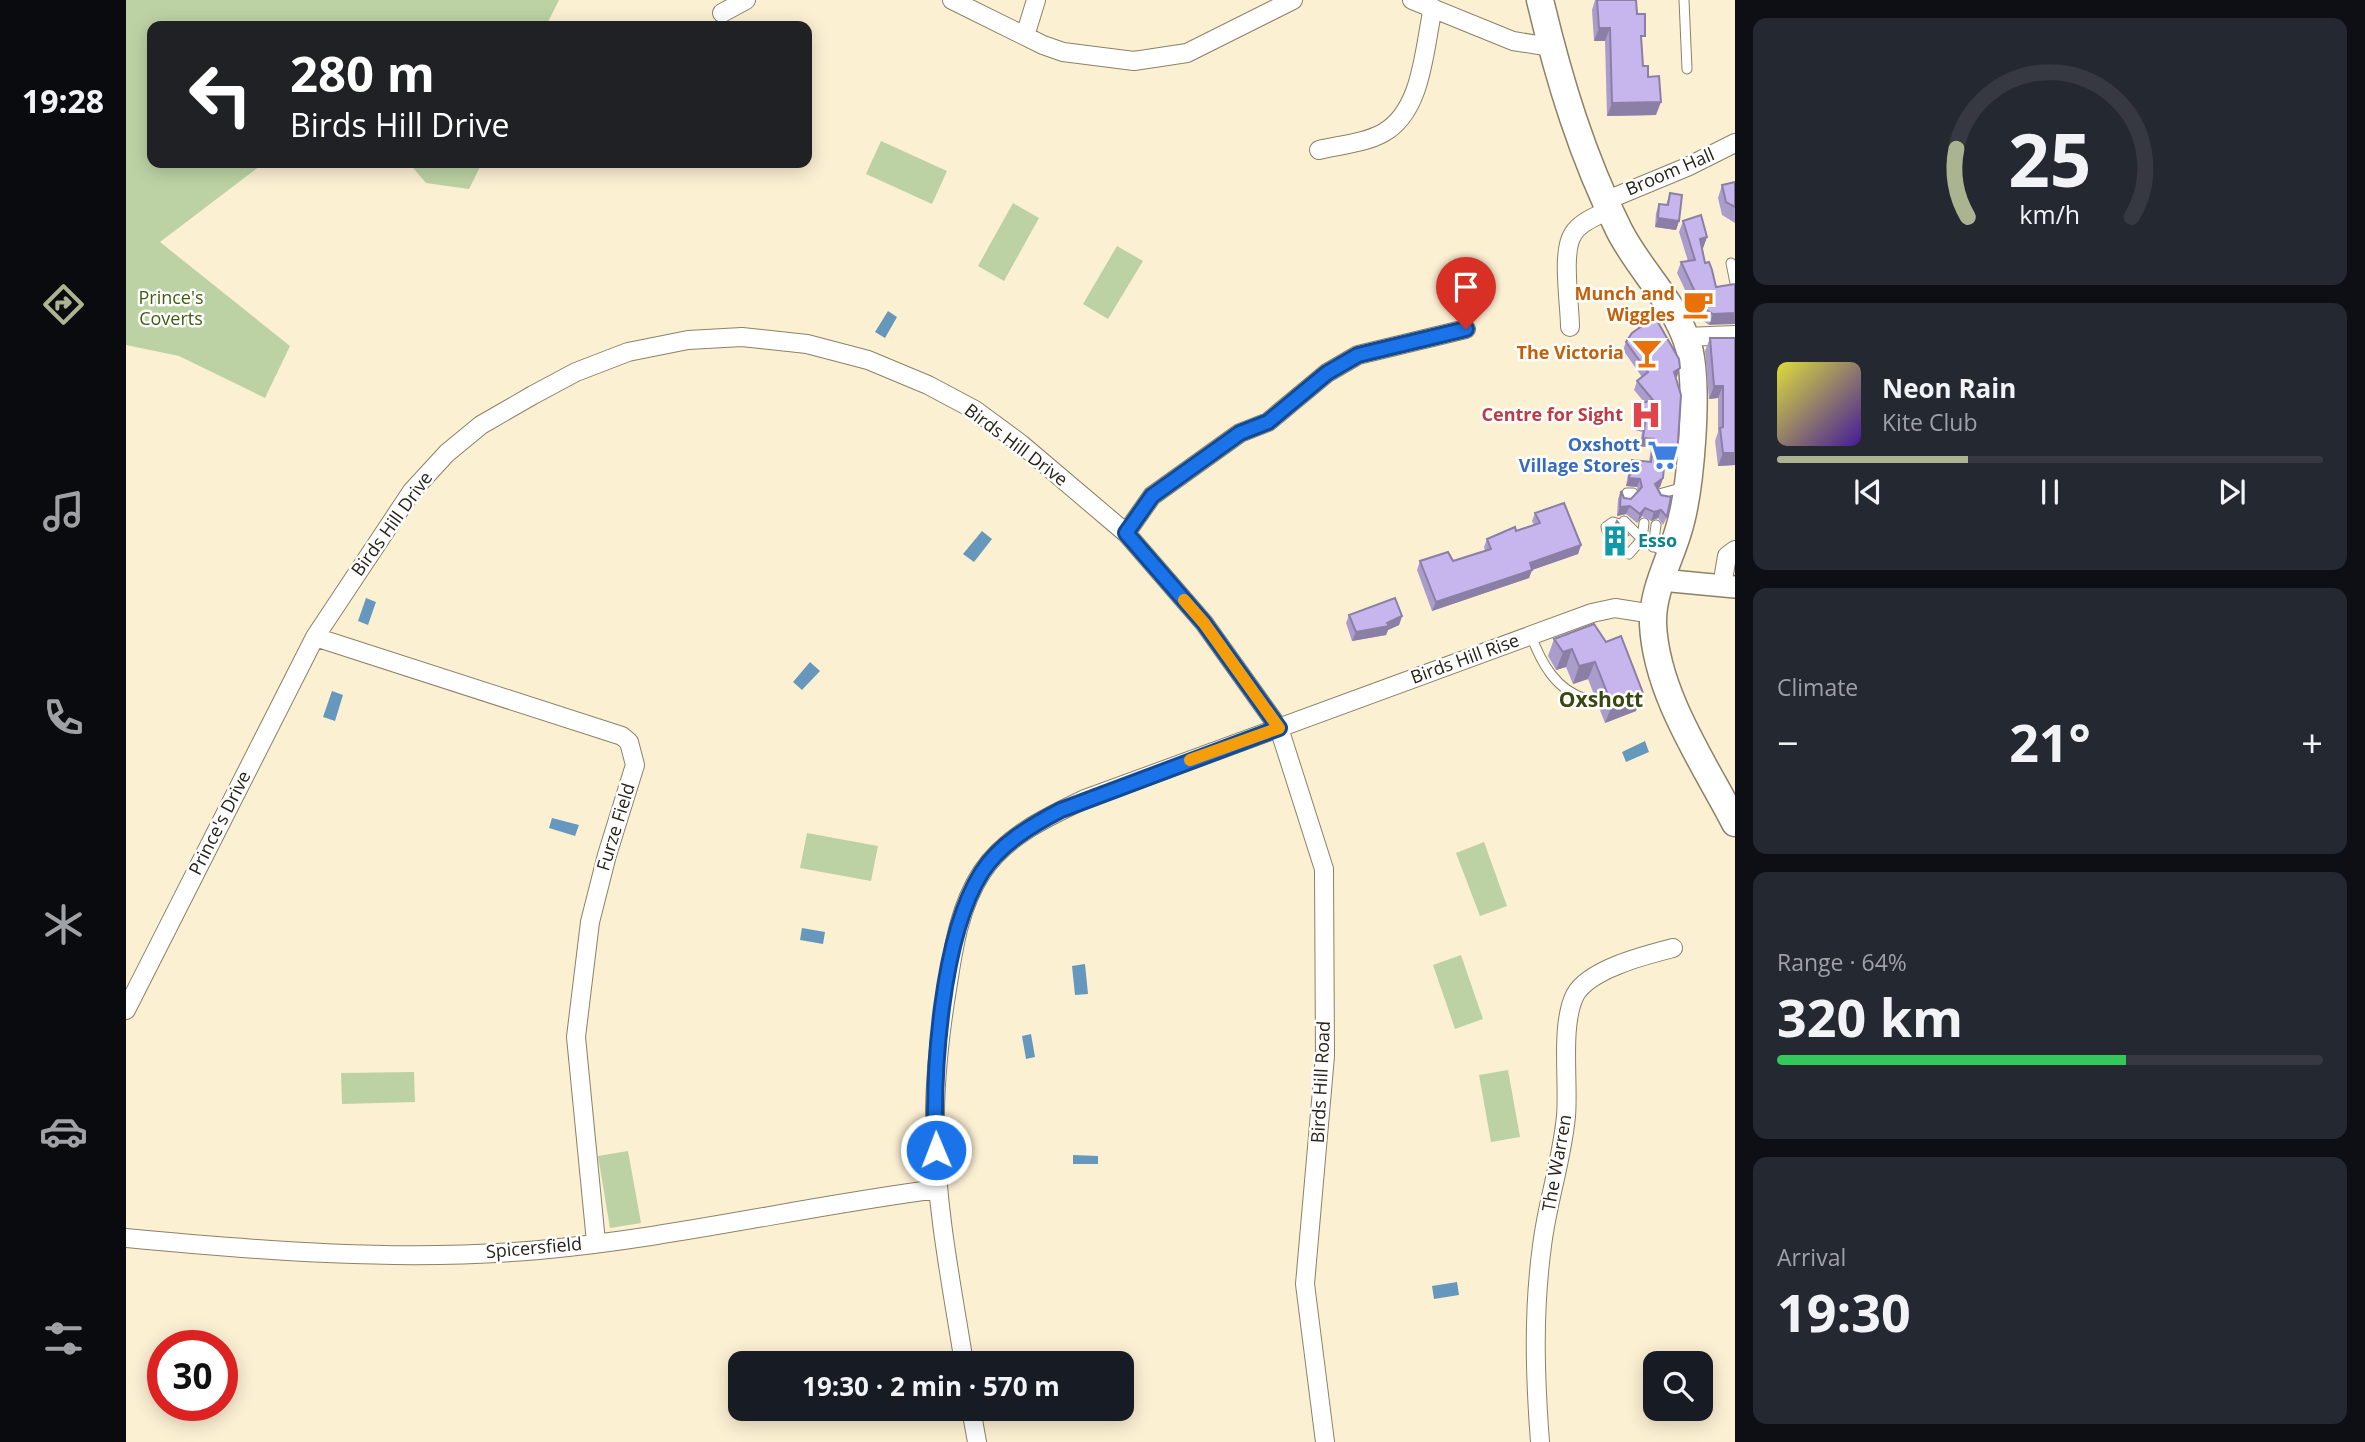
<!DOCTYPE html>
<meta charset="utf-8">
<style>
body{margin:0;font-family:"Open Sans",sans-serif;background:#242831;color:#f1f3f6;height:100vh;display:flex;flex-direction:column;font-size:26px;white-space:nowrap}
*{box-sizing:border-box;margin:0}
p{font-size:23px;color:#9ea1a6}
.icon{flex:none;width:38px;height:38px;fill:none;stroke:currentColor;stroke-width:2;stroke-linecap:round;stroke-linejoin:round}
.map{position:relative;flex:1;overflow:hidden}
.drawer{display:flex;flex-direction:column;gap:18px;padding:18px;background:#0d0f14;width:630px}
.drawer>*{flex:none}
.banner{position:absolute;left:21px;top:21px;width:665px;height:147px;border-radius:14px;box-shadow:0 4px 18px #0003;background:#202124;color:#fff;overflow:hidden}
.fabs{position:absolute;left:1517px;top:1351px;display:grid;gap:14px}
.fabs a{display:grid;place-items:center;width:70px;height:70px;border-radius:14px;background:#171b24;box-shadow:0 4px 18px #0003;font-size:35px}
.speed{position:absolute;left:21px;top:1330px;display:flex;gap:14px;font-size:35px;font-weight:700;text-align:center}
.speed>*{display:grid;place-content:center;width:91px;height:91px;border-radius:50%;background:#171b24;box-shadow:0 4px 18px #0003;line-height:1}
.speed .limit{border:10px solid #d22;background:#fff;color:#111}
.pin{position:absolute;display:grid;place-items:center;width:60px;height:60px;color:#fff;margin:-72px -30px;border-radius:50% 50% 50% 0;rotate:-45deg;box-shadow:0 0 7px #0007}
.pin .icon{rotate:45deg}
.me{position:absolute;width:77px;margin:-38px;rotate:359deg;stroke-linejoin:round;filter:drop-shadow(0 0 5px #0008)}
.turn{display:flex;align-items:center;gap:24px;height:147px;padding:0 28px;font-size:32px}
.turn .icon{width:91px;height:91px;stroke-width:2.5}
.turn b{display:block;font-size:49px;line-height:60px}
.big{font-size:52px;font-weight:700;line-height:1.1}
.drawer .widget{flex:1;display:flex;flex-direction:column;justify-content:center;gap:10px;min-width:0;padding:0 24px;border-radius:14px;background:#242831}
.drawer .dial{align-items:center;gap:0}
.dial svg{height:182px;overflow:visible;fill:none;stroke:#363941;stroke-width:7;stroke-linecap:round;text-anchor:middle}
.dial text{fill:#f1f3f6;stroke:none}
.song{display:flex;align-items:center;gap:21px}
.cover{width:84px;height:84px;border-radius:10px;background:linear-gradient(135deg,hsl(60 70% 55%),hsl(260 70% 35%))}
.played{height:7px;border-radius:4px;background:linear-gradient(90deg,#aab491 35%,#363941 35%)}
.keys{display:flex;justify-content:space-around;direction:ltr}
.heat{display:flex;justify-content:space-between;align-items:center;font-size:38px;direction:ltr}
.charge{height:10px;border-radius:5px;background:linear-gradient(90deg,#34c759 64%,#363941 0)}
.trip{position:absolute;left:602px;top:1351px;width:406px;height:70px;border-radius:14px;background:#171b24;box-shadow:0 4px 18px #0003;font-weight:700;line-height:70px;text-align:center}
main{display:flex;flex:1;min-height:0}
.dock{display:flex;flex-direction:column;width:126px;justify-content:space-around;align-items:center;background:#090b0e;color:#9ea1a6}
.dock .icon{width:49px;height:49px}
.dock .on{color:#aab491}
.dock b{font-size:32px;color:#f1f3f6}
.map>svg:first-child{display:block}
</style>
<main>
<nav class="dock">
<b>19:28</b>
<svg class="icon on" aria-label="directions" viewBox="0 0 24 24"><path d="M12 3l9 9-9 9-9-9zM9 14v-3h6M13 9l2 2-2 2"/></svg>
<svg class="icon" aria-label="music" viewBox="0 0 24 24"><path d="M9 18V5l10-2v13"/><circle cx="6" cy="18" r="3"/><circle cx="16" cy="16" r="3"/></svg>
<svg class="icon" aria-label="phone" viewBox="0 0 24 24"><path d="M5 4h4l2 5-3 2q2 4 5 5l2-3 5 2v4C11 20 4 13 5 4z"/></svg>
<svg class="icon" aria-label="climate" viewBox="0 0 24 24"><path d="M12 3v18M4 7l16 10M4 17L20 7"/></svg>
<svg class="icon" aria-label="car" viewBox="0 0 24 24"><path d="M5 17H2v-5l4-1 3-4h7l3 4 3 1v5h-3M9 17h6M6 11h13"/><circle cx="7" cy="17" r="2"/><circle cx="17" cy="17" r="2"/></svg>
<svg class="icon" aria-label="filters" viewBox="0 0 24 24"><path d="M4 7h16M4 17h16"/><circle cx="9" cy="7" r="2"/><circle cx="15" cy="17" r="2"/></svg>
</nav>
<div class="map">
<svg width="1609" height="1442" viewBox="0 0 1609 1442">
<rect width="100%" height="100%" fill="#fcf0d3"/>
<path fill="#bcd2a4" d="M0,0H433L420,26H26V163H138L34,242L164,346L139,398L53,356L0,345Z
M755,141L821,171L806,204L740,174Z
M283,163H356L343,189L300,183Z
M887,203L913,218L878,281L852,266Z
M991,246L1017,261L982,319L957,304Z
M681,833L752,846L745,881L674,868Z
M1358,842L1381,906L1354,916L1330,853Z
M1335,955L1357,1019L1329,1029L1307,965Z
M1382,1070L1394,1137L1365,1142L1353,1075Z
M288,1072L289,1102L216,1104L215,1073Z
M502,1151L515,1223L484,1228L472,1156Z"/>
<path fill="#6698be" d="M762,311L771,317L759,338L749,332Z
M856,531L866,539L848,562L837,554Z
M240,598L250,602L242,625L232,621Z
M684,662L694,671L676,690L667,682Z
M206,691L217,695L209,721L197,717Z
M1519,741L1523,752L1500,762L1496,752Z
M426,818L453,825L449,836L423,828Z
M676,928L699,932L697,944L674,940Z
M959,964L962,994L949,995L946,966Z
M905,1034L909,1057L900,1059L896,1036Z
M947,1155L972,1156V1164H947Z
M1331,1282L1333,1295L1308,1299L1306,1286Z"/>
<g fill="none" stroke-linecap="round" stroke-linejoin="round">
<g stroke="#8c8167" stroke-width="11">
<path id="service" d="M1558,0L1561,69
M1605,263L1609,283
M1533,494L1558,487
M1500,501L1501,493H1507
M1518,523L1516,539L1543,555
M1481,531L1480,527L1487,522L1500,526
M1527,547L1530,525
M1497,550L1503,554L1516,539L1498,521
M1405,635C1415,663 1430,690 1460,699"/>
</g>
<g stroke="#8c8167" stroke-width="20">
<path id="minor" d="M826,0L917,45L937,52L1008,61L1061,53L1167,0
M1286,0L1387,41L1425,47
M596,13L620,0
M899,36L910,0
M1193,150C1214,145 1239,143 1257,133C1297,111 1298,47 1307,8
M1479,201L1561,167L1609,143
M1444,327C1444,304 1435,252 1447,234C1454,222 1471,216 1483,210
M1559,337L1609,335
M1000,533L1026,496L1114,433L1142,422L1201,373L1232,355L1340,329
M1596,586L1601,556L1609,550
M189,637L496,736L503,742L509,765L481,855L464,922L450,1037L470,1242
M0,1010L189,637L286,491L321,453L355,425L407,395L450,372L502,352L562,340L616,337L681,344L742,360L802,385L849,410L895,444L1000,533L1078,623L1153,728L1198,869L1199,1056L1179,1284L1199,1442
M0,1238C136,1251 277,1262 413,1250C547,1238 679,1206 812,1189
M838,1363C826,1287 810,1209 809,1131C808,1082 814,1031 822,983C828,944 834,906 856,872C880,836 921,817 959,799L1466,613L1489,608L1527,614
M845,1409L851,1442
M1414,1442C1409,1376 1407,1312 1416,1246C1421,1203 1436,1160 1440,1116C1443,1082 1434,1025 1449,995C1463,969 1520,955 1547,948"/>
</g>
<g stroke="#8c8167" stroke-width="24">
<path id="tertiary" d="M1535,580L1609,587"/>
</g>
<g stroke="#8c8167" stroke-width="29">
<path id="primary" d="M1414,0C1433,80 1456,156 1493,230C1513,270 1551,304 1563,348C1573,389 1565,492 1552,532C1543,562 1526,592 1527,624C1530,694 1578,763 1609,823"/>
</g>
<use href="#service" stroke="#fff" stroke-width="9"/>
<use href="#minor" stroke="#fff" stroke-width="18"/>
<use href="#tertiary" stroke="#fff" stroke-width="21"/>
<use href="#primary" stroke="#fff" stroke-width="26"/>
</g>
<path fill="#aa9dcc" d="M1469,0H1510L1516,44L1517,66L1522,77L1530,115L1481,116L1479,41H1468L1466,10Z
M1609,182V223L1596,215L1592,198L1596,185Z
M1544,193L1553,221L1550,230L1529,227L1530,213L1533,204L1540,205Z
M1557,221L1581,237L1577,248H1576L1579,263L1590,287L1609,284L1583,325L1572,317L1551,273L1555,262L1562,261L1553,232Z
M1584,338H1609V465L1592,466L1589,441L1592,432V398L1583,399L1579,351Z
M1500,342L1554,368L1550,377L1551,457L1548,466L1538,465L1537,478L1534,487L1531,488L1541,517L1537,525L1532,518L1525,521L1516,516L1511,523L1500,514L1491,516L1492,499L1495,491L1498,498L1505,499L1512,492L1511,487L1500,486L1503,468L1506,460L1523,462L1525,448L1514,446L1516,432L1509,430L1512,411L1515,403L1518,402L1508,390L1511,381L1516,377L1497,350Z
M1409,513L1455,545L1452,554L1406,570L1403,578L1306,611L1291,570L1294,561H1327L1359,551L1358,547L1361,539L1390,531L1408,525L1406,521Z
M1482,529L1502,535L1499,543L1492,545L1490,551L1479,538Z
M1223,615L1276,616L1273,625L1262,630L1260,635L1226,641L1220,623Z
M1468,624L1510,711L1479,723L1462,679L1447,684L1440,667L1430,670L1422,656L1428,639Z"/>
<path fill="#8b7fa6" d="M1473,28H1484L1479,41H1468Z
M1535,102L1530,115L1481,116L1486,103Z
M1532,218L1553,221L1550,230L1529,227Z
M1581,237L1577,248L1570,250L1574,239Z
M1609,313V324L1583,325L1587,314Z
M1554,368L1551,377L1545,380L1548,372Z
M1588,386H1597L1592,398L1583,399Z
M1517,438L1528,439L1525,448L1514,446Z
M1597,453H1609V465L1592,466Z
M1539,456L1551,457L1548,466L1536,464Z
M1503,478L1514,479L1511,487L1500,486Z
M1537,478L1534,487L1526,493L1529,484Z
M1504,506L1500,514L1491,516L1494,507Z
M1519,508L1516,516L1511,523L1514,514Z
M1535,510L1532,518L1525,521L1528,512Z
M1502,535L1499,543L1492,545L1495,537Z
M1455,545L1452,554L1406,570L1403,578L1306,611L1310,602L1404,563Z
M1276,616L1273,625L1262,630L1260,635L1226,641L1230,632Z
M1446,649L1440,667L1430,670L1437,652Z
M1469,662L1462,679L1447,684L1453,666Z
M1517,693L1510,711L1479,723L1486,705Z"/>
<path fill="#c6b6ed" stroke="#8b7fa6" stroke-width="2" d="M1471,0H1510L1511,14H1519V36H1515L1517,66H1522V77L1533,76L1535,102L1486,103L1484,28H1473Z
M1609,182V207L1600,202L1596,185Z
M1544,193L1556,195L1553,221L1532,218L1533,204L1542,205Z
M1575,215L1581,237L1574,239L1579,263L1583,262L1586,270L1590,287L1609,284V313L1587,314L1576,307L1555,262L1569,260L1557,221Z
M1529,317L1553,359L1554,368L1548,372L1555,395L1551,457L1539,456L1537,478L1529,484L1535,495L1545,497L1541,517L1535,510L1528,512L1519,508L1514,514L1504,506L1494,507L1495,491L1498,498L1505,499L1516,487L1514,479L1503,478L1506,460L1525,462L1528,439L1517,438L1519,423L1512,421L1515,403L1527,400L1511,381L1522,372L1500,342L1506,333Z
M1584,338H1609V453H1597L1594,428L1597,427V386H1588Z
M1438,503L1455,545L1404,563L1406,570L1310,602L1294,561L1322,552L1327,561L1365,549L1361,539L1389,527L1390,531L1414,523L1409,513Z
M1491,521L1502,535L1495,537L1493,542L1482,529L1488,528Z
M1269,598L1276,616L1261,623L1263,626L1230,632L1223,615Z
M1468,624L1480,642L1495,636L1517,693L1486,705L1469,662L1453,666L1446,649L1437,652L1428,639Z"/>
<g fill="none" stroke-linecap="round" stroke-linejoin="round">
<g stroke="#114b97" stroke-width="18">
<path id="route" d="M810,1150C806,1074 815,936 856,872C874,844 906,825 935,810L1153,728L1078,623L1000,533L1026,496L1114,433L1142,422L1201,373L1232,355L1340,329"/>
</g>
<use href="#route" stroke="#1a73e8" stroke-width="12"/>
<path stroke="#f59e0b" stroke-width="12" d="M1058,600L1078,623L1153,728L1064,760"/>
</g>
<defs>
<g id="cafe-bare" transform="scale(2.415)"><path d="M-5.5-4.5H6V0H3Q3 3.5 0 3.5H-2.5Q-5.5 3.5-5.5 0ZM3-3.2v2h1.7v-2ZM-6 4.5H4V6H-6Z" fill="#e8710a" stroke="#fff" stroke-width="2.5" paint-order="stroke"/></g>
<g id="bar-bare" transform="scale(2.415)"><path d="M-6-5H6L.8 .8V4.5H3.5V6h-7V4.5H-.8V.8Z" fill="#e8710a" stroke="#fff" stroke-width="2.5" paint-order="stroke"/></g>
<g id="hospital-bare" transform="scale(2.415)"><path d="M-5-5h3v3.5h4V-5h3V5h-3V1.5h-4V5h-3Z" fill="#e0444e" stroke="#fff" stroke-width="2.5" paint-order="stroke"/></g>
<g id="supermarket-bare" transform="scale(2.415)"><path d="M-6-5.5h2.5l.6 2H6L4.5 2H-2.5L-4.4-4H-6ZM-1.5 3.2a1.3 1.3 0 1 0 .1 0ZM3 3.2a1.3 1.3 0 1 0 .1 0Z" fill="#3f7fe0" stroke="#fff" stroke-width="2.5" paint-order="stroke"/></g>
<g id="building-bare" transform="scale(2.415)"><path d="M-4-6H4V6H1V3H-1V6H-4ZM-2.5-4.3h1.7v1.8h-1.7ZM.8-4.3h1.7v1.8H.8ZM-2.5-1h1.7V.8h-1.7ZM.8-1h1.7V.8H.8Z" fill="#0f9aa8" stroke="#fff" stroke-width="2.5" paint-order="stroke"/></g>
</defs>
<g fill-rule="evenodd">
<use href="#cafe-bare" x="1572" y="304"/>
<use href="#bar-bare" x="1521" y="353"/>
<use href="#hospital-bare" x="1520" y="415"/>
<use href="#supermarket-bare" x="1537" y="455"/>
<use href="#building-bare" x="1489" y="541"/>
</g>
<g text-anchor="middle" stroke-width="5" stroke-linejoin="round" paint-order="stroke">
<g font-size="18" fill="#272218" stroke="#fff">
<text transform="translate(1544 172) rotate(-23)" y="6">Broom Hall</text>
<text transform="translate(890 445) rotate(37)" y="6">Birds Hill Drive</text>
<text transform="translate(266 524) rotate(-54)" y="6">Birds Hill Drive</text>
<text transform="translate(1339 659) rotate(-20)" y="6">Birds Hill Rise</text>
<text transform="translate(94 823) rotate(-63)" y="6">Prince's Drive</text>
<text transform="translate(490 827) rotate(-73)" y="6">Furze Field</text>
<text transform="translate(1195 1082) rotate(-87)" y="6">Birds Hill Road</text>
<text transform="translate(1431 1163) rotate(-80)" y="6">The Warren</text>
<text transform="translate(408 1248) rotate(-5)" y="6">Spicersfield</text>
</g>
<g font-size="18" font-weight="bold" fill="#c56008" stroke="#fff" text-anchor="end">
<text x="1549" y="300">Munch and<tspan x="1549" dy="21">Wiggles</tspan></text>
<text x="1498" y="359">The Victoria</text>
</g>
<g font-size="18" fill="#3f5d0d" stroke="#fff">
<text x="45" y="304">Prince's<tspan x="45" dy="21">Coverts</tspan></text>
</g>
<g font-size="18" font-weight="bold" fill="#be3a42" stroke="#fff" text-anchor="end">
<text x="1497" y="421">Centre for Sight</text>
</g>
<g font-size="18" font-weight="bold" fill="#366cbe" stroke="#fff" text-anchor="end">
<text x="1514" y="451">Oxshott<tspan x="1514" dy="21">Village Stores</tspan></text>
</g>
<g font-size="18" font-weight="bold" fill="#0d838f" stroke="#fff" text-anchor="start">
<text x="1512" y="547">Esso</text>
</g>
<g font-size="21" font-weight="bold" fill="#394710" stroke="#fff">
<text x="1475" y="707">Oxshott</text>
</g>
</g>
</svg>
<div class="fabs">
<a><svg class="icon" aria-label="search" viewBox="0 0 24 24"><circle cx="10" cy="10" r="6"/><path d="M15 15l6 6"/></svg></a>
</div>
<div class="speed"><div class="limit">30</div></div>
<div class="pin" style="left:1340px;top:329px;background:#d93025"><svg class="icon" aria-label="arrive" viewBox="0 0 24 24"><path d="M6 21V4h12l-3 4 3 4H6"/></svg></div>
<svg class="me" style="left:810px;top:1150px" viewBox="-20 -20 40 40"><circle r="17" fill="#1a73e8" stroke="#fff" stroke-width="3"/><path d="M0-11L8 9 0 5-8 9z" fill="#fff"/></svg>
<div class="trip">19:30 · 2 min · 570 m</div>
<div class="banner">
<div class="turn"><svg class="icon" aria-label="left" viewBox="0 0 24 24"><path d="M17 20v-9H6M10 6l-5 5 5 5"/></svg><div><b>280 m</b>Birds Hill Drive</div></div>
</div>
</div>
<section class="drawer">
<div class="widget dial"><svg viewBox="0 0 100 80">
<path d="M14 69A42 42 0 1 1 86 69"/>
<path d="M14 69A42 42 0 0 1 9 39" stroke="#aab491"/>
<text x="50" y="56" font-size="32" font-weight="700">25</text>
<text x="50" y="72" font-size="11">km/h</text>
</svg></div>
<div class="widget">
<div class="song"><i class="cover"></i><div><b>Neon Rain</b><p>Kite Club</p></div></div>
<div class="played"></div>
<div class="keys"><svg class="icon" aria-label="previous" viewBox="0 0 24 24"><path d="M18 5L8 12l10 7zM5 5v14"/></svg><svg class="icon" aria-label="pause" viewBox="0 0 24 24"><path d="M8 5v14M16 5v14"/></svg><svg class="icon" aria-label="next" viewBox="0 0 24 24"><path d="M6 5l10 7-10 7zM19 5v14"/></svg></div>
</div>
<div class="widget"><p>Climate</p>
<div class="heat"><a>−</a><b class="big">21°</b><a>+</a></div>
</div>
<div class="widget"><p>Range · 64%</p><b class="big">320 km</b><div class="charge"></div></div>
<div class="widget"><p>Arrival</p><b class="big">19:30</b></div>
</section>
</main>
